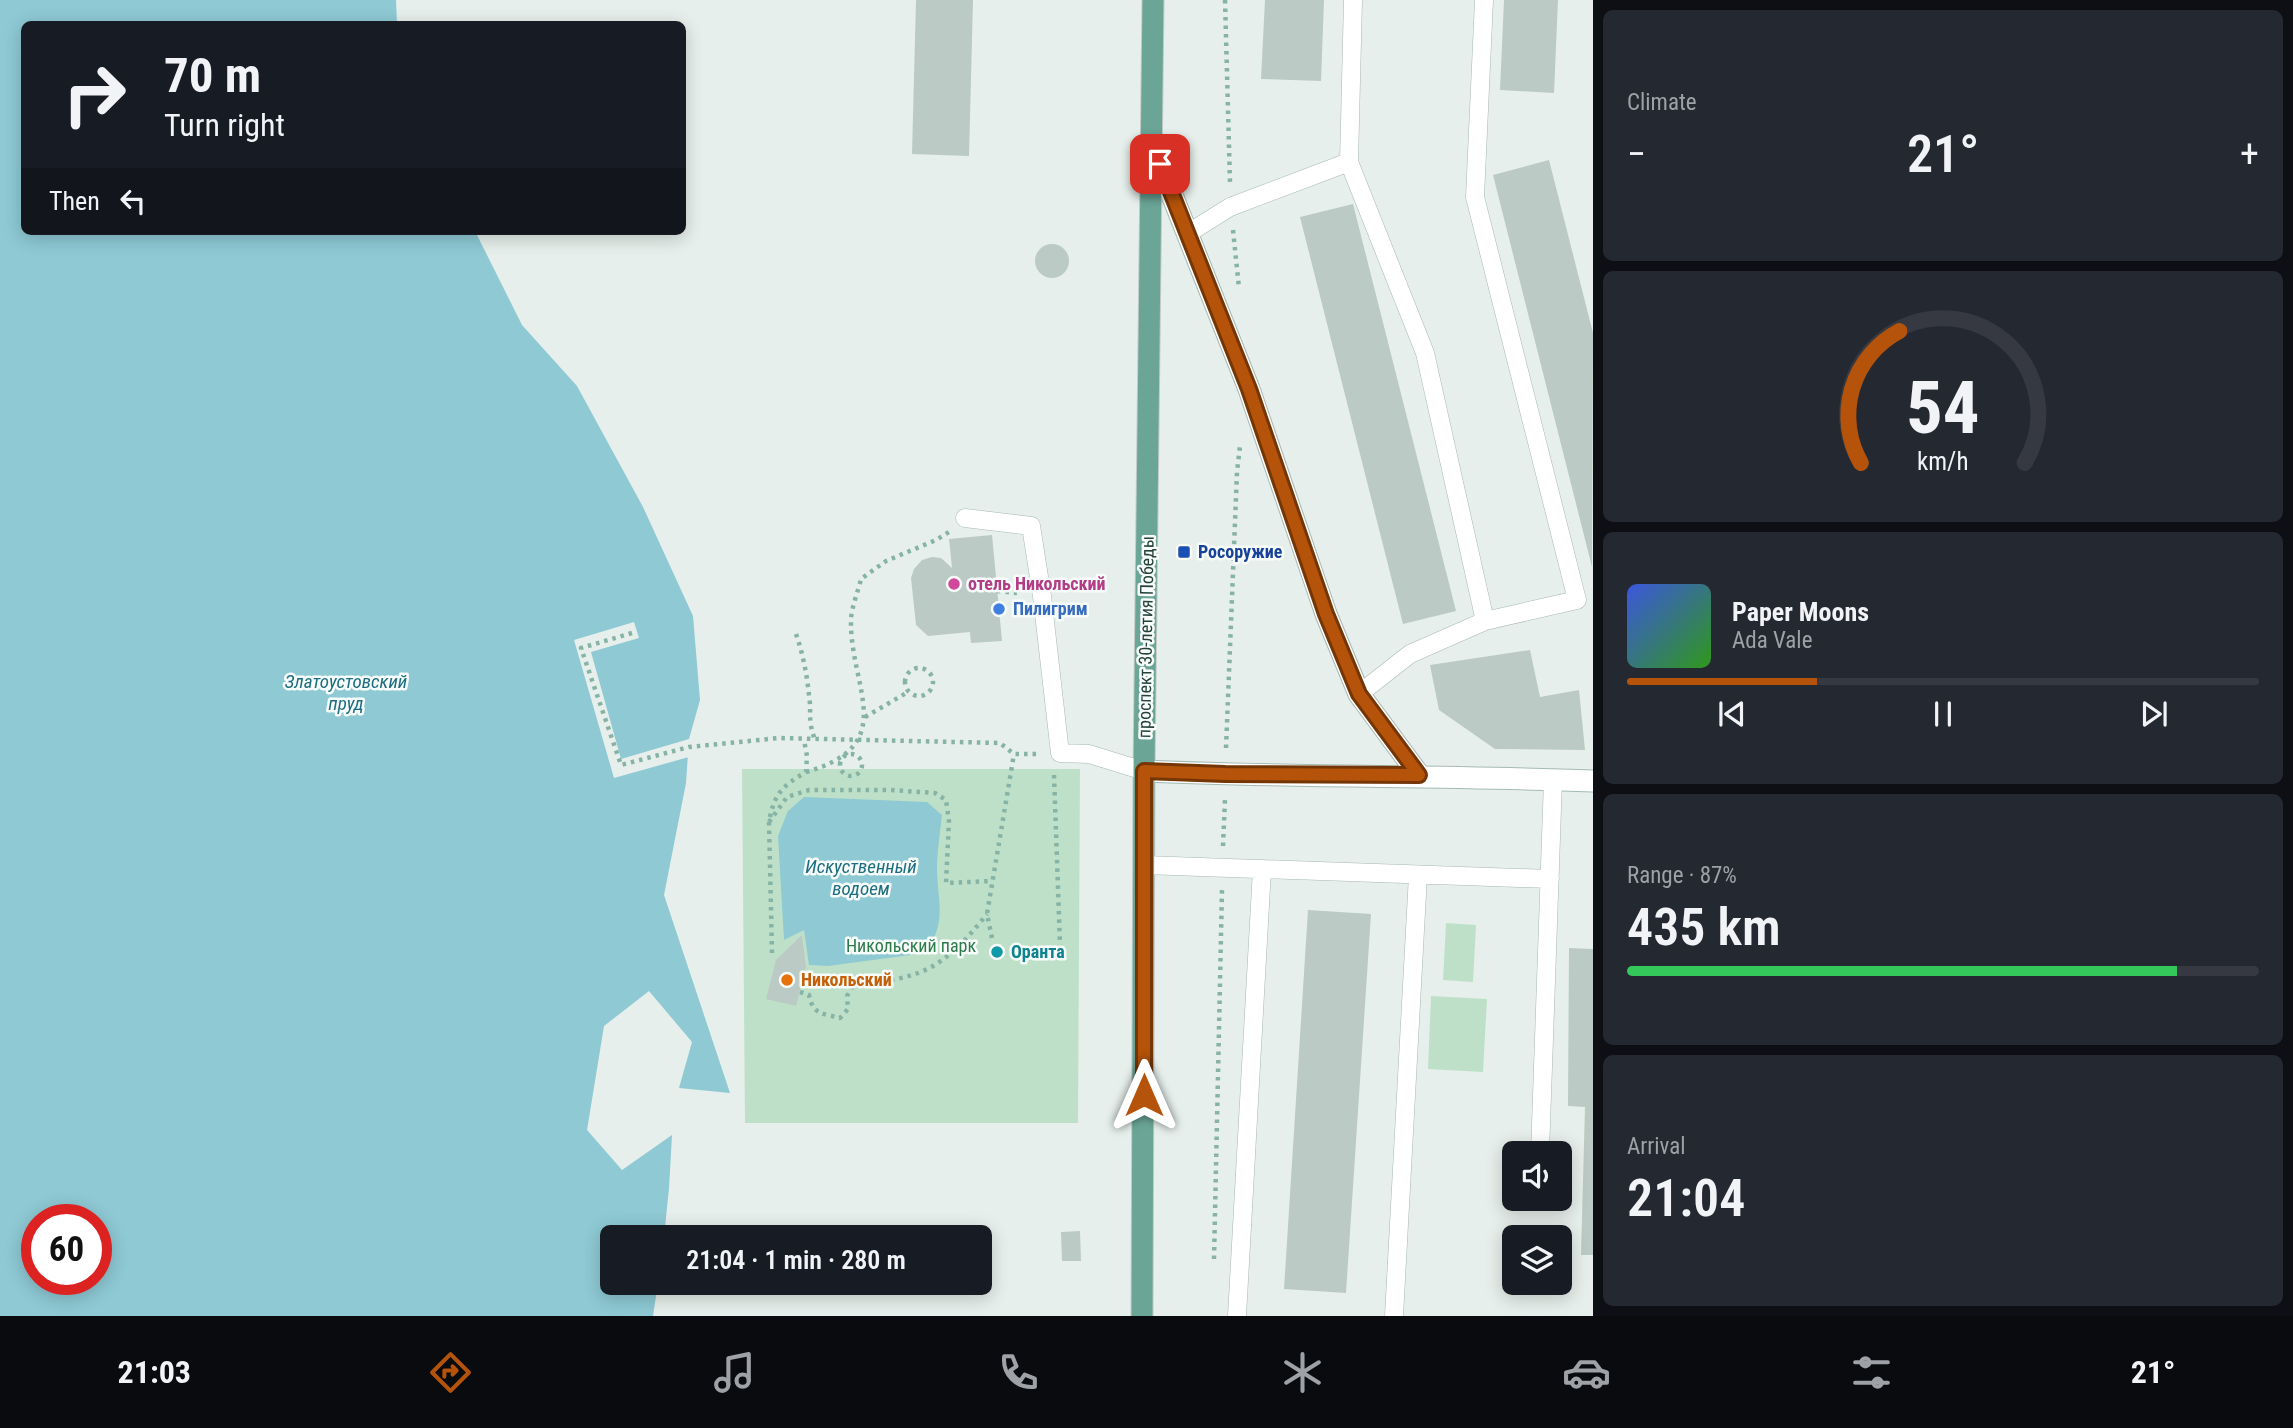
<!DOCTYPE html>
<meta charset="utf-8">
<style>
body{margin:0;font-family:"Roboto Condensed",sans-serif;background:#242831;color:#f1f3f6;height:100vh;display:flex;flex-direction:column;font-size:26px;white-space:nowrap}
*{box-sizing:border-box;margin:0}
p{font-size:23px;color:#9ea1a6}
.icon{flex:none;width:38px;height:38px;fill:none;stroke:currentColor;stroke-width:2;stroke-linecap:round;stroke-linejoin:round}
.map{position:relative;flex:1;overflow:hidden}
.drawer{display:flex;flex-direction:column;gap:10px;padding:10px;background:#0d0f14;width:700px}
.drawer>*{flex:none}
.hud{position:absolute;left:21px;top:21px;width:665px;height:214px;border-radius:10px;box-shadow:0 4px 18px #0003;background:#171b24;color:#f1f3f6;overflow:hidden}
.buttons{position:absolute;left:1502px;top:1141px;display:grid;gap:14px}
.buttons a{display:grid;place-items:center;width:70px;height:70px;border-radius:10px;background:#171b24;box-shadow:0 4px 18px #0003;font-size:35px}
.speed{position:absolute;left:21px;top:1204px;display:flex;gap:14px;font-size:35px;font-weight:700;text-align:center}
.speed>*{display:grid;place-content:center;width:91px;height:91px;border-radius:50%;background:#171b24;box-shadow:0 4px 18px #0003;line-height:1}
.speed .limit{border:10px solid #d22;background:#fff;color:#111}
.pin{position:absolute;display:grid;place-items:center;width:60px;height:60px;color:#fff;margin:-30px;border-radius:14px;box-shadow:0 4px 10px #0006}
.me{position:absolute;width:77px;margin:-38px;rotate:0deg;stroke-linejoin:round;filter:drop-shadow(0 0 5px #0008)}
.turn{display:flex;align-items:center;gap:24px;height:147px;padding:0 28px;font-size:32px}
.turn .icon{width:91px;height:91px;stroke-width:2.5}
.turn b{display:block;font-size:49px;line-height:60px}
.then{display:flex;align-items:center;height:66px;padding:0 28px;background:#0003;gap:14px;font-size:26px}
.big{font-size:52px;font-weight:600;line-height:1.1}
.drawer .card{flex:1;display:flex;flex-direction:column;justify-content:center;gap:10px;min-width:0;padding:0 24px;border-radius:10px;background:#242831}
.drawer .dial{align-items:center;gap:0}
.dial svg{height:182px;overflow:visible;fill:none;stroke:#363941;stroke-width:7;stroke-linecap:round;text-anchor:middle}
.dial text{fill:#f1f3f6;stroke:none}
.song{display:flex;align-items:center;gap:21px}
.cover{width:84px;height:84px;border-radius:10px;background:linear-gradient(135deg,hsl(230 70% 55%),hsl(110 70% 35%))}
.played{height:7px;border-radius:4px;background:linear-gradient(90deg,#b45309 30%,#363941 30%)}
.keys{display:flex;justify-content:space-around;direction:ltr}
.heat{display:flex;justify-content:space-between;align-items:center;font-size:38px;direction:ltr}
.charge{height:10px;border-radius:5px;background:linear-gradient(90deg,#34c759 87%,#363941 0)}
.trip{position:absolute;left:600px;top:1225px;width:392px;height:70px;border-radius:10px;background:#171b24;box-shadow:0 4px 18px #0003;font-weight:600;line-height:70px;text-align:center}
.tab-bar{display:flex;height:112px;justify-content:space-around;align-items:center;background:#090b0e;color:#9ea1a6}
.tab-bar .icon{width:49px;height:49px}
.tab-bar .active{color:#b45309}
.tab-bar b{font-size:32px;color:#f1f3f6}
main{display:flex;flex:1;min-height:0}
.map>svg:first-child{display:block}
</style>
<main>
<div class="map">
<svg width="1593" height="1316" viewBox="0 0 1593 1316">
<rect width="100%" height="100%" fill="#e6efeb"/>
<path fill="#bfe0c8" d="M742,769H1080L1078,1123H745Z
M1446,923L1476,925L1473,982L1443,980Z
M1431,996L1487,999L1483,1072L1428,1069Z"/>
<path fill="#8ec9d4" fill-rule="evenodd" d="M0,0H396L397,24H24V231H471L476,233L522,325L577,386L643,507L693,616L700,700L689,739L686,783L664,895L730,1093L679,1088L692,1042L649,991L604,1026L587,1130L622,1170L672,1135L669,1188L664,1237H612V1283H658L653,1316H0ZM37,1220H96V1279H37Z
M804,797L927,802L942,815C940,833 937,852 937,870C938,905 947,922 925,953L828,966L809,965L804,930L784,940L778,836L788,811Z"/>
<path fill="#e6efeb" d="M634,622L639,638L591,652L621,759L689,739V757L614,778L574,640Z"/>
<path fill="#bbcac4" d="M916,0H973L969,156L912,154Z
M1265,0H1324L1321,81L1261,79Z
M1504,0H1558L1554,93L1500,90Z
M1549,160L1593,333L1592,567L1493,175Z
M1353,204L1456,611L1403,624L1300,217Z
M1035 261a17 17 0 1 1 34 0a17 17 0 1 1-34 0Z
M992,535L1002,641L971,643L970,632L928,636L916,625L911,578L914,569L922,560L932,557L941,558L952,568L949,539Z
M1530,650L1540,697L1579,690L1585,750L1495,749L1439,710L1430,665Z
M1308,910L1371,914L1346,1293L1284,1289Z
M802,935L806,967L796,1006L766,999L776,960Z
M1569,948L1593,949V1255H1581L1585,1107L1568,1106Z
M1080,1231L1081,1261H1062L1061,1232Z"/>
<g fill="none" stroke-linecap="round" stroke-linejoin="round">
<g stroke="#a8b8b2" stroke-width="19">
<path id="lane" d="M1353,0L1349,162L1425,353L1485,621L1410,654L1359,694
M1484,0L1475,197L1577,600L1485,621
M1187,234L1230,207L1349,162
M965,518L1031,526L1042,596L1060,753L1089,754L1144,771
M1144,865L1550,879
M1540,1153L1553,780
M1237,1316L1262,869
M1394,1316L1418,875"/>
</g>
<g stroke="#a8b8b2" stroke-width="23">
<path id="street" d="M1151,142L1249,389L1326,614L1359,694L1419,775"/>
</g>
<g stroke="#a4bbb3" stroke-width="23">
<path id="secondary" d="M1144,771C1294,778 1443,775 1593,781"/>
</g>
<g stroke="#c2cac8" stroke-width="23">
<path id="primary" d="M1142,1316L1144,771L1153,0"/>
</g>
<path stroke="#86b3a5" stroke-width="4.5" stroke-dasharray="3.5 5" stroke-linecap="butt" d="M1225,0L1230,183
M1233,230L1239,288
M997,591L1017,593
M632,633L581,648L621,765L689,747L779,738L1000,743L1014,754H1038
M796,634C803,654 807,675 809,695C812,715 807,718 815,740
M905 682a14 14 0 1 1 28 0a14 14 0 1 1-28 0Z
M865,717L908,692
M1226,748L1237,472L1240,446
M840 765a11 11 0 1 1 22 0a11 11 0 1 1-22 0Z
M806,772C901,745 850,688 851,621C851,608 858,592 861,579L886,561L936,540L949,532
M1054,775L1060,945
M769,822L787,797L809,790H891L935,793L946,800L949,821L946,883L992,881
M1223,846L1225,799
M992,938L987,914L1014,754
M772,953L769,822C774,794 782,786 806,772L807,756L804,740
M800,992L809,995C813,1015 822,1013 840,1018L848,1009L847,996L853,985C872,982 894,981 912,975C944,966 967,939 987,914
M1214,1259L1222,890"/>
<use href="#lane" stroke="#fff" stroke-width="18"/>
<use href="#street" stroke="#fff" stroke-width="21"/>
<use href="#secondary" stroke="#fff" stroke-width="21"/>
<use href="#primary" stroke="#6aa596" stroke-width="21"/>
</g>
<g fill="none" stroke-linecap="round" stroke-linejoin="round">
<g stroke="#753606" stroke-width="18">
<path id="route" d="M1144,1095V771L1225,774L1419,775L1359,694L1326,614L1249,389L1160,164"/>
</g>
<use href="#route" stroke="#b45309" stroke-width="12"/>
</g>
<rect fill="#1a4fb4" stroke="#f7fbf9" stroke-width="2.5" x="1177" y="545" width="14" height="14" rx="3.5"/>
<circle fill="#d1479c" stroke="#f7fbf9" stroke-width="2.5" cx="954" cy="584" r="7"/>
<circle fill="#3f7fe0" stroke="#f7fbf9" stroke-width="2.5" cx="999" cy="609" r="7"/>
<circle fill="#0f9aa8" stroke="#f7fbf9" stroke-width="2.5" cx="997" cy="952" r="7"/>
<circle fill="#e8710a" stroke="#f7fbf9" stroke-width="2.5" cx="787" cy="980" r="7"/>
<g text-anchor="middle" stroke-width="5" stroke-linejoin="round" paint-order="stroke">
<g font-size="18" font-weight="bold" fill="#164399" stroke="#f7fbf9" text-anchor="start">
<text x="1198" y="558">Росоружие</text>
</g>
<g font-size="18" font-weight="bold" fill="#b23c85" stroke="#f7fbf9" text-anchor="start">
<text x="968" y="590">отель Никольский</text>
</g>
<g font-size="18" font-weight="bold" fill="#366cbe" stroke="#f7fbf9" text-anchor="start">
<text x="1013" y="615">Пилигрим</text>
</g>
<g font-size="18" fill="#24423a" stroke="#f7fbf9">
<text transform="translate(1146 637) rotate(-89)" y="6">проспект 30-летия Победы</text>
</g>
<g font-size="18" fill="#2d7a4b" stroke="#f7fbf9">
<text x="911" y="952">Никольский парк</text>
</g>
<g font-size="18" font-weight="bold" fill="#0d838f" stroke="#f7fbf9" text-anchor="start">
<text x="1011" y="958">Оранта</text>
</g>
<g font-size="18" font-weight="bold" fill="#c56008" stroke="#f7fbf9" text-anchor="start">
<text x="801" y="986">Никольский</text>
</g>
<g font-size="19" font-style="italic" fill="#1c6f80" stroke="#f7fbf9">
<text x="346" y="688">Златоустовский<tspan x="346" dy="22">пруд</tspan></text>
<text x="861" y="873">Искуственный<tspan x="861" dy="22">водоем</tspan></text>
</g>
</g>
</svg>
<div class="buttons">
<a><svg class="icon" aria-label="sound" viewBox="0 0 24 24"><path d="M4 9h4l5-4v14l-5-4H4zM17 9q2 3 0 6"/></svg></a>
<a><svg class="icon" aria-label="layers" viewBox="0 0 24 24"><path d="M12 4l9 5-9 5-9-5zM3 14l9 5 9-5"/></svg></a>
</div>
<div class="speed"><div class="limit">60</div></div>
<div class="pin" style="left:1160px;top:164px;background:#d93025"><svg class="icon" aria-label="arrive" viewBox="0 0 24 24"><path d="M6 21V4h12l-3 4 3 4H6"/></svg></div>
<svg class="me" style="left:1144px;top:1095px" viewBox="-20 -20 40 40"><path d="M0-17L14 15 0 8-14 15z" fill="#b45309" stroke="#fff" stroke-width="4"/></svg>
<div class="trip">21:04 · 1 min · 280 m</div>
<div class="hud">
<div class="turn"><svg class="icon" aria-label="right" viewBox="0 0 24 24"><path d="M7 20v-9h11M14 6l5 5-5 5"/></svg><div><b>70 m</b>Turn right</div></div>
<div class="then">Then<svg class="icon" aria-label="left" viewBox="0 0 24 24"><path d="M17 20v-9H6M10 6l-5 5 5 5"/></svg></div>
</div>
</div>
<section class="drawer">
<div class="card"><p>Climate</p>
<div class="heat"><a>−</a><b class="big">21°</b><a>+</a></div>
</div>
<div class="card dial"><svg viewBox="0 0 100 80">
<path d="M14 69A42 42 0 1 1 86 69"/>
<path d="M14 69A42 42 0 0 1 31 11" stroke="#b45309"/>
<text x="50" y="56" font-size="32" font-weight="700">54</text>
<text x="50" y="72" font-size="11">km/h</text>
</svg></div>
<div class="card">
<div class="song"><i class="cover"></i><div><b>Paper Moons</b><p>Ada Vale</p></div></div>
<div class="played"></div>
<div class="keys"><svg class="icon" aria-label="previous" viewBox="0 0 24 24"><path d="M18 5L8 12l10 7zM5 5v14"/></svg><svg class="icon" aria-label="pause" viewBox="0 0 24 24"><path d="M8 5v14M16 5v14"/></svg><svg class="icon" aria-label="next" viewBox="0 0 24 24"><path d="M6 5l10 7-10 7zM19 5v14"/></svg></div>
</div>
<div class="card"><p>Range · 87%</p><b class="big">435 km</b><div class="charge"></div></div>
<div class="card"><p>Arrival</p><b class="big">21:04</b></div>
</section>
</main>
<nav class="tab-bar">
<b>21:03</b>
<svg class="icon active" aria-label="directions" viewBox="0 0 24 24"><path d="M12 3l9 9-9 9-9-9zM9 14v-3h6M13 9l2 2-2 2"/></svg>
<svg class="icon" aria-label="music" viewBox="0 0 24 24"><path d="M9 18V5l10-2v13"/><circle cx="6" cy="18" r="3"/><circle cx="16" cy="16" r="3"/></svg>
<svg class="icon" aria-label="phone" viewBox="0 0 24 24"><path d="M5 4h4l2 5-3 2q2 4 5 5l2-3 5 2v4C11 20 4 13 5 4z"/></svg>
<svg class="icon" aria-label="climate" viewBox="0 0 24 24"><path d="M12 3v18M4 7l16 10M4 17L20 7"/></svg>
<svg class="icon" aria-label="car" viewBox="0 0 24 24"><path d="M5 17H2v-5l4-1 3-4h7l3 4 3 1v5h-3M9 17h6M6 11h13"/><circle cx="7" cy="17" r="2"/><circle cx="17" cy="17" r="2"/></svg>
<svg class="icon" aria-label="filters" viewBox="0 0 24 24"><path d="M4 7h16M4 17h16"/><circle cx="9" cy="7" r="2"/><circle cx="15" cy="17" r="2"/></svg>
<b>21°</b>
</nav>
